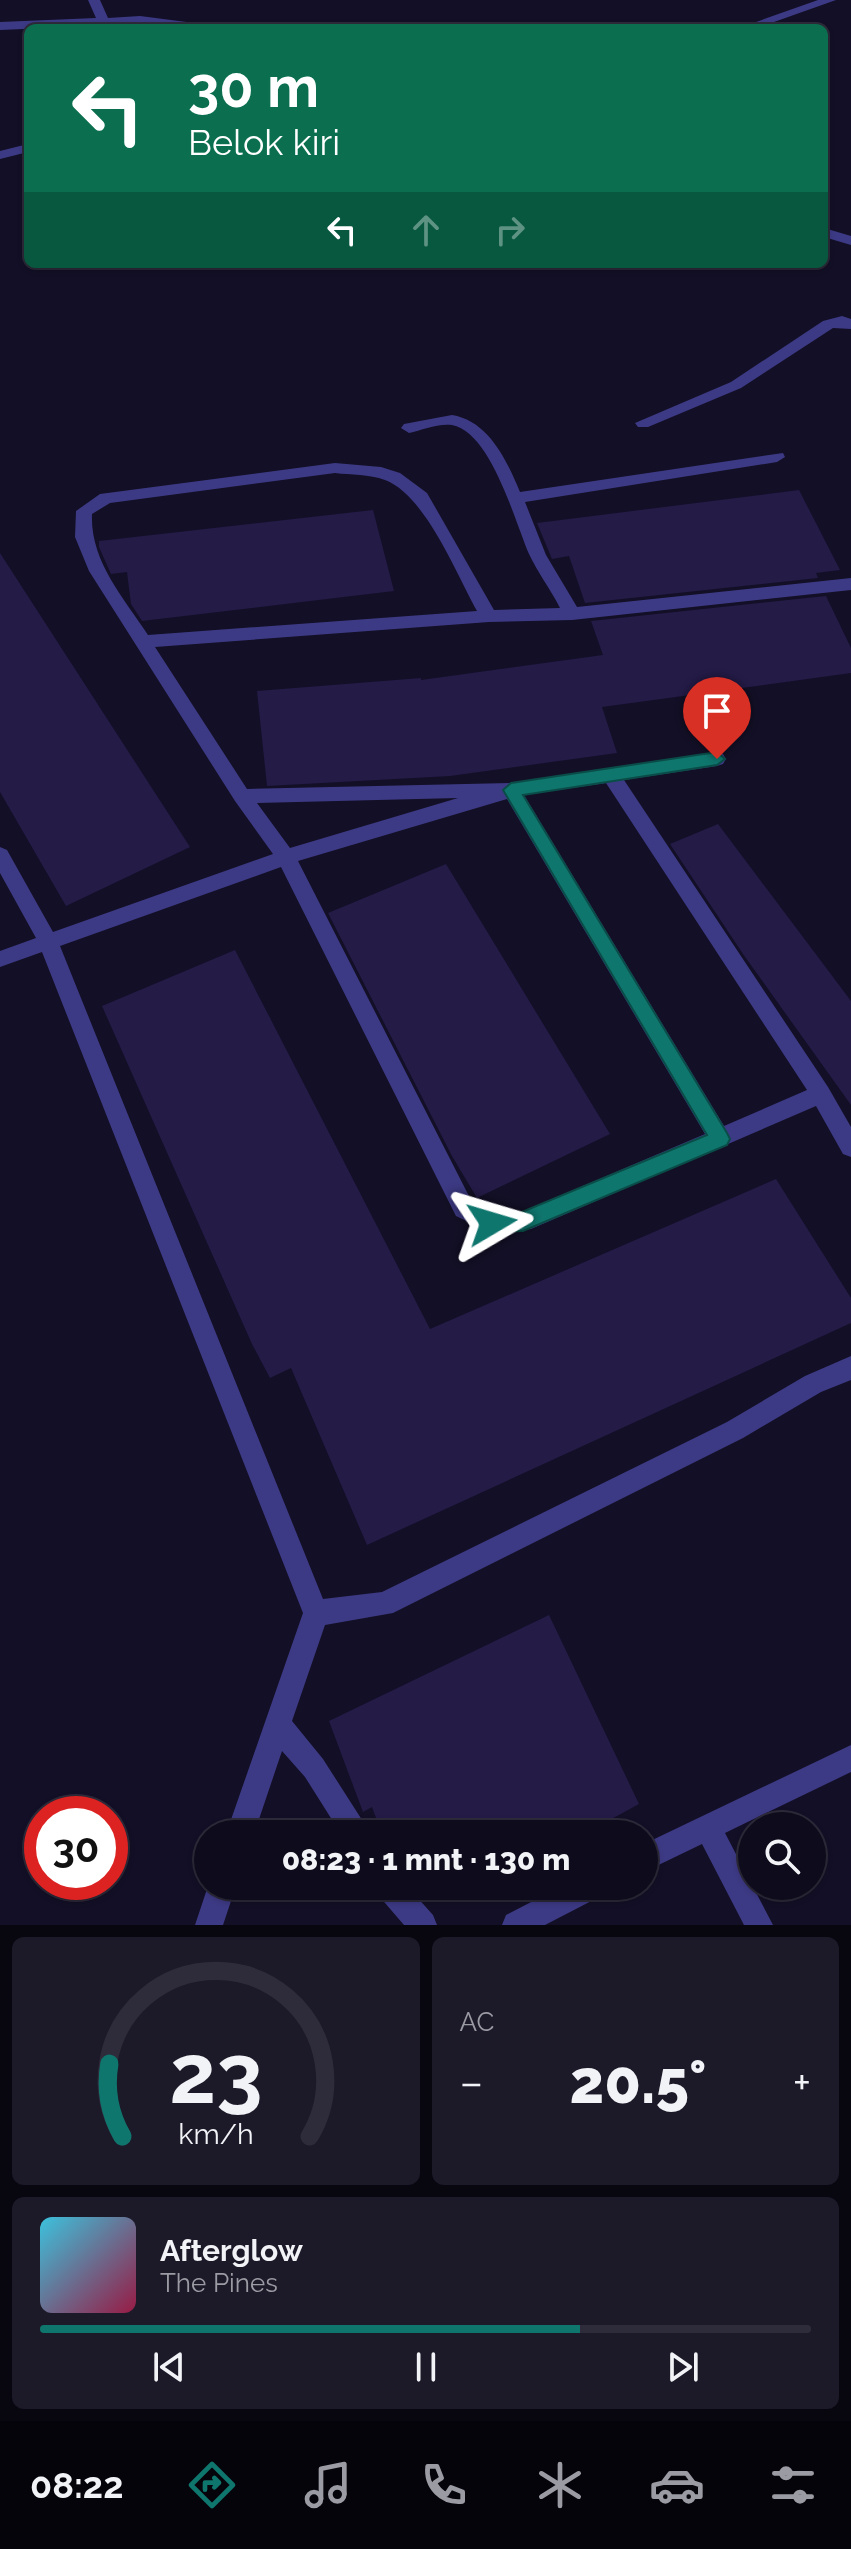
<!DOCTYPE html>
<html lang="id">
<meta charset="utf-8">
<style>
body{margin:0;font-family:Raleway,sans-serif;background:#1c1929;color:#f1f3f6;height:100vh;display:flex;flex-direction:column;font-size:30px;white-space:nowrap}
*{box-sizing:border-box;margin:0}
p{font-size:26px;color:#9b9ba3}
.icon{flex:none;width:44px;height:44px;fill:none;stroke:currentColor;stroke-width:2;stroke-linecap:round;stroke-linejoin:round}
.map{position:relative;height:1925px;overflow:hidden}
.panel{display:flex;flex-direction:column;gap:12px;padding:12px;background:#08060f;flex:1}
.panel>*{flex:none}
.guide{position:absolute;left:24px;top:24px;width:804px;height:244px;border-radius:12px;box-shadow:0 2px 6px #0004,0 0 0 2px #2e2b3b;background:#0b6e4f;color:#fff;overflow:hidden}
.controls{position:absolute;left:738px;top:1812px;display:grid;gap:16px}
.controls a{display:grid;place-items:center;width:88px;height:88px;border-radius:50%;background:#0e0b1c;box-shadow:0 2px 6px #0004,0 0 0 2px #2e2b3b;font-size:40px}
.speed{position:absolute;left:24px;top:1796px;display:flex;gap:16px;font-size:40px;font-weight:700;text-align:center}
.speed>*{display:grid;place-content:center;width:104px;height:104px;border-radius:50%;background:#0e0b1c;box-shadow:0 2px 6px #0004,0 0 0 2px #2e2b3b;line-height:1}
.speed .limit{border:12px solid #d22;background:#fff;color:#111}
.pin{position:absolute;display:grid;place-items:center;width:68px;height:68px;color:#fff;margin:-82px -34px;border-radius:50% 50% 50% 0;rotate:-45deg;box-shadow:0 0 8px #0007}
.pin .icon{rotate:45deg}
.me{position:absolute;width:88px;margin:-44px;rotate:83deg;stroke-linejoin:round;filter:drop-shadow(0 0 6px #0008)}
.turn{display:flex;align-items:center;gap:28px;height:168px;padding:0 32px;font-size:36px}
.turn .icon{width:104px;height:104px;stroke-width:2.5}
.turn b{display:block;font-size:56px;line-height:68px}
.lanes{display:flex;align-items:center;height:76px;padding:0 32px;background:#0003;justify-content:center;gap:40px;direction:ltr}
.lanes .off{opacity:.35}
.big{font-size:60px;font-weight:800;line-height:1.1}
.panel .tile{flex:1;display:flex;flex-direction:column;justify-content:center;gap:12px;min-width:0;padding:0 28px;border-radius:12px;background:#1c1929}
.panel .dial{align-items:center;gap:0}
.dial svg{height:208px;overflow:visible;fill:none;stroke:#2e2b3b;stroke-width:7;stroke-linecap:round;text-anchor:middle}
.dial text{fill:#f1f3f6;stroke:none}
.song{display:flex;align-items:center;gap:24px}
.cover{width:96px;height:96px;border-radius:12px;background:linear-gradient(135deg,hsl(190 70% 55%),hsl(340 70% 35%))}
.played{height:8px;border-radius:4px;background:linear-gradient(90deg,#0f766e 70%,#2e2b3b 70%)}
.keys{display:flex;justify-content:space-around;direction:ltr}
.heat{display:flex;justify-content:space-between;align-items:center;font-size:44px;direction:ltr}
.panel .tiles{flex:1;display:grid;gap:12px;grid-template-columns:1fr 1fr}
.tile:last-child{grid-column:span 2}
.trip{position:absolute;left:194px;top:1820px;width:464px;height:80px;border-radius:40px;background:#0e0b1c;box-shadow:0 2px 6px #0004,0 0 0 2px #2e2b3b;font-weight:800;line-height:80px;text-align:center}
.tabs{display:flex;height:128px;justify-content:space-around;align-items:center;background:#06040b;color:#9b9ba3}
.tabs .icon{width:56px;height:56px}
.tabs .selected{color:#0f766e}
.tabs b{font-size:36px;color:#f1f3f6}
.map>svg:first-child{display:block}
</style>
<div class="map">
<svg width="851" height="1925" viewBox="0 0 851 1925">
<rect width="100%" height="100%" fill="#130f26"/>
<path fill="#241b47" d="M799,490L840,570L816,573L818,578L585,603L569,556L552,559L537,523Z
M373,510L394,591L142,621L131,604L127,572L111,574L99,547V541Z
M0,553L190,847L66,906L0,792Z
M826,596L851,648V673L602,707L617,753L450,776L267,786L257,691L421,678V680L603,655L591,621Z
M718,824L851,1001V1105L743,954L670,844Z
M446,864L610,1134L477,1198L452,1156L328,913Z
M235,950L430,1329L776,1179L851,1298V1323L367,1545L291,1368L270,1378L252,1344L102,1006Z
M549,1615L639,1804L584,1834H382L372,1807L363,1812L329,1721Z"/>
<g fill="none" stroke-linecap="round" stroke-linejoin="round">
<path fill="#3d3a85" fill-rule="evenodd" d="M88,0H100L108,18L140,16L202,24L208,28L140,24L0,30V22L96,18Z
M818,0H836L757,28H739Z
M28,144V152L0,159V151Z
M824,228L851,236V245L824,237Z
M842,316L851,319V329L833,328L741,388L648,427H638L635,423L731,382L823,321Z
M452,415C489,421 507,461 520,492L783,453L785,457L777,462L525,502L546,555L577,607L851,578V590L572,620L489,622L155,647L247,789L511,783L717,752L723,754L726,759L723,764L717,766L624,780L828,1087L851,1127V1157L843,1154L816,1106L531,1229L492,1233L456,1216L281,867L60,946L323,1599L382,1592L727,1422L805,1376L851,1356V1380L821,1392L743,1438L393,1613L325,1625L292,1721L323,1759L371,1834H341L305,1777L282,1751L254,1834H226L303,1613L42,952L0,967V951L36,938L0,873V847L7,850L53,932L273,854L235,801L89,571L75,537L76,511L100,494L335,463L381,467L400,473L427,493L494,610L560,608C551,590 538,573 529,554C515,522 491,432 452,425C438,423 422,430 409,433L401,428L404,424ZM335,473C351,475 369,474 385,480C425,495 456,573 477,611L148,635C123,597 90,561 92,514L110,503ZM606,783L807,1090L724,1126L524,795ZM458,798L290,848L257,803ZM507,799L705,1134L522,1212L494,1213L472,1202L298,861Z
M851,1745V1772L725,1833L773,1925H744L702,1844L644,1872V1844Z
M208,1886H236L223,1925H195Z
M375,1886H407L433,1915L437,1925H404L379,1896Z
M562,1886H605L601,1896L545,1925H502L506,1915Z"/>
</g>
<path fill="#0f766e" stroke="#0a4d48" stroke-width="2" d="M717,752L725,759L717,765L523,795L727,1133L730,1139L727,1145L523,1231L492,1232L485,1230L482,1223L485,1216L522,1212L707,1135L503,790L511,783Z"/>
</svg>
<div class="controls">
<a><svg class="icon" aria-label="search" viewBox="0 0 24 24"><circle cx="10" cy="10" r="6"/><path d="M15 15l6 6"/></svg></a>
</div>
<div class="speed"><div class="limit">30</div></div>
<div class="pin" style="left:717px;top:759px;background:#d93025"><svg class="icon" aria-label="arrive" viewBox="0 0 24 24"><path d="M6 21V4h12l-3 4 3 4H6"/></svg></div>
<svg class="me" style="left:492px;top:1223px" viewBox="-20 -20 40 40"><path d="M0-17L14 15 0 8-14 15z" fill="#0f766e" stroke="#fff" stroke-width="4"/></svg>
<div class="trip">08:23 · 1 mnt · 130 m</div>
<div class="guide">
<div class="turn"><svg class="icon" aria-label="left" viewBox="0 0 24 24"><path d="M17 20v-9H6M10 6l-5 5 5 5"/></svg><div><b>30 m</b>Belok kiri</div></div>
<div class="lanes"><svg class="icon" aria-label="left" viewBox="0 0 24 24"><path d="M17 20v-9H6M10 6l-5 5 5 5"/></svg><svg class="icon off" aria-label="ahead" viewBox="0 0 24 24"><path d="M12 20V5M6 11l6-6 6 6"/></svg><svg class="icon off" aria-label="right" viewBox="0 0 24 24"><path d="M7 20v-9h11M14 6l5 5-5 5"/></svg></div>
</div>
</div>
<section class="panel">
<div class="tiles">
<div class="tile dial"><svg viewBox="0 0 100 80">
<path d="M14 69A42 42 0 1 1 86 69"/>
<path d="M14 69A42 42 0 0 1 9 41" stroke="#0f766e"/>
<text x="50" y="56" font-size="32" font-weight="700">23</text>
<text x="50" y="72" font-size="11">km/h</text>
</svg></div>
<div class="tile"><p>AC</p>
<div class="heat"><a>−</a><b class="big">20.5°</b><a>+</a></div>
</div>
<div class="tile">
<div class="song"><i class="cover"></i><div><b>Afterglow</b><p>The Pines</p></div></div>
<div class="played"></div>
<div class="keys"><svg class="icon" aria-label="previous" viewBox="0 0 24 24"><path d="M18 5L8 12l10 7zM5 5v14"/></svg><svg class="icon" aria-label="pause" viewBox="0 0 24 24"><path d="M8 5v14M16 5v14"/></svg><svg class="icon" aria-label="next" viewBox="0 0 24 24"><path d="M6 5l10 7-10 7zM19 5v14"/></svg></div>
</div>
</div>
</section>
<nav class="tabs">
<b>08:22</b>
<svg class="icon selected" aria-label="directions" viewBox="0 0 24 24"><path d="M12 3l9 9-9 9-9-9zM9 14v-3h6M13 9l2 2-2 2"/></svg>
<svg class="icon" aria-label="music" viewBox="0 0 24 24"><path d="M9 18V5l10-2v13"/><circle cx="6" cy="18" r="3"/><circle cx="16" cy="16" r="3"/></svg>
<svg class="icon" aria-label="phone" viewBox="0 0 24 24"><path d="M5 4h4l2 5-3 2q2 4 5 5l2-3 5 2v4C11 20 4 13 5 4z"/></svg>
<svg class="icon" aria-label="climate" viewBox="0 0 24 24"><path d="M12 3v18M4 7l16 10M4 17L20 7"/></svg>
<svg class="icon" aria-label="car" viewBox="0 0 24 24"><path d="M5 17H2v-5l4-1 3-4h7l3 4 3 1v5h-3M9 17h6M6 11h13"/><circle cx="7" cy="17" r="2"/><circle cx="17" cy="17" r="2"/></svg>
<svg class="icon" aria-label="filters" viewBox="0 0 24 24"><path d="M4 7h16M4 17h16"/><circle cx="9" cy="7" r="2"/><circle cx="15" cy="17" r="2"/></svg>
</nav>
